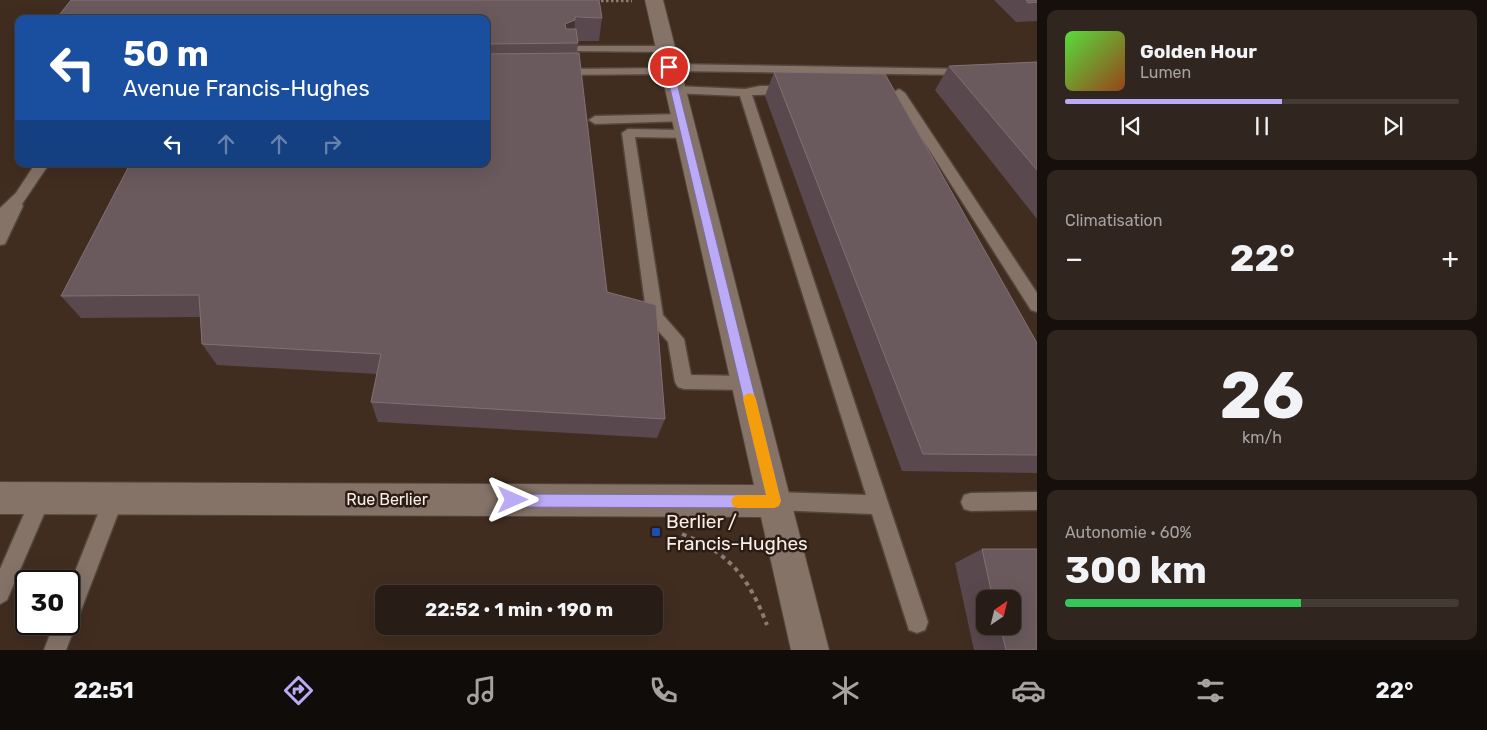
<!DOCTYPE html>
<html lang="fr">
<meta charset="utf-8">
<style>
body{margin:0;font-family:Rubik,sans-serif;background:#30261f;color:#f1f3f6;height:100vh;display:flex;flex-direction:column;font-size:19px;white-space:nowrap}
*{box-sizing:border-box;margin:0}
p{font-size:16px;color:#a5a2a1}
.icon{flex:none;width:28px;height:28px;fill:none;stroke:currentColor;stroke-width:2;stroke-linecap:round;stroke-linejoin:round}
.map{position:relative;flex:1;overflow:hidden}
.drawer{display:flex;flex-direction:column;gap:10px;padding:10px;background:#16100c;width:450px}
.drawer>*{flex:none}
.guide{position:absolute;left:15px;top:15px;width:475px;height:152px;border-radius:10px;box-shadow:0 5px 20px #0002,0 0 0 1px #443b35;background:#1a4fa0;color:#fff;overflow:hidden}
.needle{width:32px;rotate:35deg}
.fabs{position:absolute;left:976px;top:590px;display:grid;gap:10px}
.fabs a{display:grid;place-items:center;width:45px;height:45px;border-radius:10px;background:#281d16;box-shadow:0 5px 20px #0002,0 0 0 1px #443b35;font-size:25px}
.speed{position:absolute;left:15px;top:570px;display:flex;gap:10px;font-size:25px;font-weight:700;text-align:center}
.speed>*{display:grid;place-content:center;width:65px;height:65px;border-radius:50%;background:#281d16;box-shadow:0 5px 20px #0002,0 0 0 1px #443b35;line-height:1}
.speed .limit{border:2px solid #111;border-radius:8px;background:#fff;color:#111}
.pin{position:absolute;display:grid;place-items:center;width:42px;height:42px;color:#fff;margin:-21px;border:2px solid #fff;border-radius:50%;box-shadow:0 1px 5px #0007}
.me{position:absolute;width:55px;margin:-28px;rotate:90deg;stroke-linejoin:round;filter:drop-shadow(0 0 4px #0008)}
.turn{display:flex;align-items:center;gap:18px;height:105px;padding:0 25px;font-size:22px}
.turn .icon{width:65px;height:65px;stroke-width:2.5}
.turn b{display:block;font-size:35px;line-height:42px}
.lanes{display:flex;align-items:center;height:48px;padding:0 25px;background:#0003;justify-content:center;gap:25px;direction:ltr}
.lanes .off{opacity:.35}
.big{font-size:38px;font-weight:700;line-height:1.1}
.drawer .card{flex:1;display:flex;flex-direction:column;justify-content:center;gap:8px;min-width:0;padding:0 18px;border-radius:10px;background:#30261f}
.drawer .dial{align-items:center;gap:0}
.dial b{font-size:65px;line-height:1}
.song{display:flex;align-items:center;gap:15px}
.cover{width:60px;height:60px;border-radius:8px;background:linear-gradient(135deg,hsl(110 70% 55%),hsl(20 70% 35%))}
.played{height:5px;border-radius:2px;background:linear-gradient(90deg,#bbaaf6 55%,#443b35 55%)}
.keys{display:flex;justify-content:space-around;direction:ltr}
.heat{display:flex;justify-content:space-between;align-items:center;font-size:28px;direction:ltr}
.charge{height:8px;border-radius:4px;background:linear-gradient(90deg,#34c759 60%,#443b35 0)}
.trip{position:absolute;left:375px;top:585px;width:288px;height:50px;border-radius:10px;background:#281d16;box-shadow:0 5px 20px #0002,0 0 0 1px #443b35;font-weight:700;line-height:50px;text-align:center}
.tabs{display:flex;height:80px;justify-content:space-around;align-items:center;background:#100c09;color:#a5a2a1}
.tabs .icon{width:35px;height:35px}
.tabs .selected{color:#bbaaf6}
.tabs b{font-size:22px;color:#f1f3f6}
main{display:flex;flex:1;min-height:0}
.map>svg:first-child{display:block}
</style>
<main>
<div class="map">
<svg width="1037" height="650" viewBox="0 0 1037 650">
<rect width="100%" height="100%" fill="#35271e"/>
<path fill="#412d20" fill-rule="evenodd" d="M0,0H1037V650H0ZM19,19H486V164H19ZM26,581H69V624H26ZM384,594H654V626H384ZM985,599H1012V626H985Z"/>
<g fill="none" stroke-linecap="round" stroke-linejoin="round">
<g stroke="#52463d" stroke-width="3">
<path id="lane" d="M570,46H665L671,49L665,52L566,51L564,49Z
M669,64L967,69L973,72L967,75L675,71L674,73L670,74L561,75L555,72L561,69L664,68L665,65Z
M675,86L745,89L760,86H790L796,90L790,94L752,95L928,622L925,630L917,633L909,630L872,514L774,510L767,508L764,501L767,494L774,492L866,495L740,96L671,93L669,90L671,87Z
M899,89L905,93L1037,293V312L1031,310L893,93Z
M682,114L686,115L688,118L686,121L595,124L589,120L595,116Z
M628,129L685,130L691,134L685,138L635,137L663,315L684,339L691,375L746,376L752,378L755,383L752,388L746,390L684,389L678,387L675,382L668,342L647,318L622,133Z
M35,164H49L22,204L23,206L5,244L0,245V208L16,193Z
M41,489L48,491L51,498L7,600L0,604V569L34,491Z
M114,489L121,491L124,498L80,613L75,621L76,624L66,650H44L54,624H69V587L107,491Z
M1037,492V510L971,511L964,509L961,502L964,495L971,493Z"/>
</g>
<g stroke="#52463d" stroke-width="2">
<path id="street" d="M645,0H663L829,650H791L761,517L0,514V482L754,485Z"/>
</g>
<path stroke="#887c74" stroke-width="2.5" stroke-dasharray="2.5 2.5" stroke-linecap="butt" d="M596,1H632"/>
<path stroke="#887c74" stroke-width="4" stroke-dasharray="4.5 4.5" stroke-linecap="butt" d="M682,534C730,553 749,578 767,625"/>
<use href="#lane" fill="#857368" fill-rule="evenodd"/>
<use href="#street" fill="#857368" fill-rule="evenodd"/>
</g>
<path fill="#59484d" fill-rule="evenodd" d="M994,0H1037V21L1016,22Z
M602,18L599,41H578L577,53L607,292L665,419L657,438L378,422L371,402L377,374L217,365L202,344L200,317L81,318L61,296L486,164V19H56Z
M1037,62V219L935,90L949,66Z
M774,72L1037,343V473L902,471L765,96Z
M982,549H1037V650H974L955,563ZM985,599H1012V626H985Z"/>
<path fill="#433333" d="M575,20L574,43H563L565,24Z"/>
<path fill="#6a5a5e" stroke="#817173" d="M71,0H599L602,18L575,17V20L565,24L566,29H576L578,43L486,44V19H56Z
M1026,0H1037V2L1028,3Z
M579,53L607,292L656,305L665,419L371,402L381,354L202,344L199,295L61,296L130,164H486V54Z
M1037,62V170L949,66Z
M774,72L885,74L1037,343V455L923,454Z
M982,549H1037V650H1006L1000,626H1012V599H993Z"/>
<path fill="#bbaaf6" stroke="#7a6ea0" d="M666,65L673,67L781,501L779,506L774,508L513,507L509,505L507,500L509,495L513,494L766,495L665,67Z"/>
<path fill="#f59e0b" d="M750,393L754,395L756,399L781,501L779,506L774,508H738L733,506L731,501L733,497L738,495H766L743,399L745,395Z"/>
<rect fill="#1a4fb4" stroke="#2b1d14" stroke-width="2" x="651" y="527" width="10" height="10" rx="2.5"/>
<g text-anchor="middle" stroke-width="5" stroke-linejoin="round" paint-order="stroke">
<g font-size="16" fill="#f9efe9" stroke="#2b1d14">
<text x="387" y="505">Rue Berlier</text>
</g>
<g font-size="19" fill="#f9efe9" stroke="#2b1d14" text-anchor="start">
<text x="666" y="528">Berlier /<tspan x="666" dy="22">Francis-Hughes</tspan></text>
</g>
</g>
</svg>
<div class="fabs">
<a><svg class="needle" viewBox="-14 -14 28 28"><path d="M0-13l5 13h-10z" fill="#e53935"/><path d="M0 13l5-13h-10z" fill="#a5a2a1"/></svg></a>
</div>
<div class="speed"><div class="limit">30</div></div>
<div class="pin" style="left:669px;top:67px;background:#d93025"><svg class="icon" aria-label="arrive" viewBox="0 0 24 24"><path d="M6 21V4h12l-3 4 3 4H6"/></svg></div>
<svg class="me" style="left:513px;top:500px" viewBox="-20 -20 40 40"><path d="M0-17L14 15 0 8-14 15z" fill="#bbaaf6" stroke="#fff" stroke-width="4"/></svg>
<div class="trip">22:52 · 1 min · 190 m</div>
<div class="guide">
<div class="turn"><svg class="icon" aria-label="left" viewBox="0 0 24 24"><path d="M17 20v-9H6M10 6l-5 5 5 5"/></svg><div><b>50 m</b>Avenue Francis-Hughes</div></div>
<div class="lanes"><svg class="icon" aria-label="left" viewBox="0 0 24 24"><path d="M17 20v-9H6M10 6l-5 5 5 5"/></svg><svg class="icon off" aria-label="ahead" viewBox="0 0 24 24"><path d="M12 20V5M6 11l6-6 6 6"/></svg><svg class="icon off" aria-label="ahead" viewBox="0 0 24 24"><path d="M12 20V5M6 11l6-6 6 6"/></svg><svg class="icon off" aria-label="right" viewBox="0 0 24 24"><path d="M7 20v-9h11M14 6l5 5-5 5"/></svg></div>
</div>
</div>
<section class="drawer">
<div class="card">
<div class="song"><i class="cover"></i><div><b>Golden Hour</b><p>Lumen</p></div></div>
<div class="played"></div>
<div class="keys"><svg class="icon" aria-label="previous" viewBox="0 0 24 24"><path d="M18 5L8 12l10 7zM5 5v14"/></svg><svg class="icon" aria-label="pause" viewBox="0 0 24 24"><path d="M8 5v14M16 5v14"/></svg><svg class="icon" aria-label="next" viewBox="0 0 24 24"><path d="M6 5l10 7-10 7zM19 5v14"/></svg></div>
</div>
<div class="card"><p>Climatisation</p>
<div class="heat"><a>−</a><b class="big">22°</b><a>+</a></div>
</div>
<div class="card dial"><b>26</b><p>km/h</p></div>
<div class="card"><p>Autonomie · 60%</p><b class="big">300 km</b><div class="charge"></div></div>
</section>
</main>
<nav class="tabs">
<b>22:51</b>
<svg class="icon selected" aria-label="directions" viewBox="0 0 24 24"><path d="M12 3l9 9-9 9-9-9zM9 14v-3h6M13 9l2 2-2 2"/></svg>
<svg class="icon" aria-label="music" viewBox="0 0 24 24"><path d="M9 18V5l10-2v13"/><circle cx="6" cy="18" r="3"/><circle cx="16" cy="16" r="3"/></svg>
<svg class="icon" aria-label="phone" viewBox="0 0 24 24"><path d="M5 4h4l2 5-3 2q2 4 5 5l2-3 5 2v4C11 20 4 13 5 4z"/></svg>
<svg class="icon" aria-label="climate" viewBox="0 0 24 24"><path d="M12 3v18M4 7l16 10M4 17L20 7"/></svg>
<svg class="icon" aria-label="car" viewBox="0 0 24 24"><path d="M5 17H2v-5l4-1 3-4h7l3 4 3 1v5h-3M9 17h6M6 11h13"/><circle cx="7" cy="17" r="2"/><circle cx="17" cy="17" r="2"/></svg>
<svg class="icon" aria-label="filters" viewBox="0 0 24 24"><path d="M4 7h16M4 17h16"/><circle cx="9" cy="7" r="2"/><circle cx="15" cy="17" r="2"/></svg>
<b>22°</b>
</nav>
